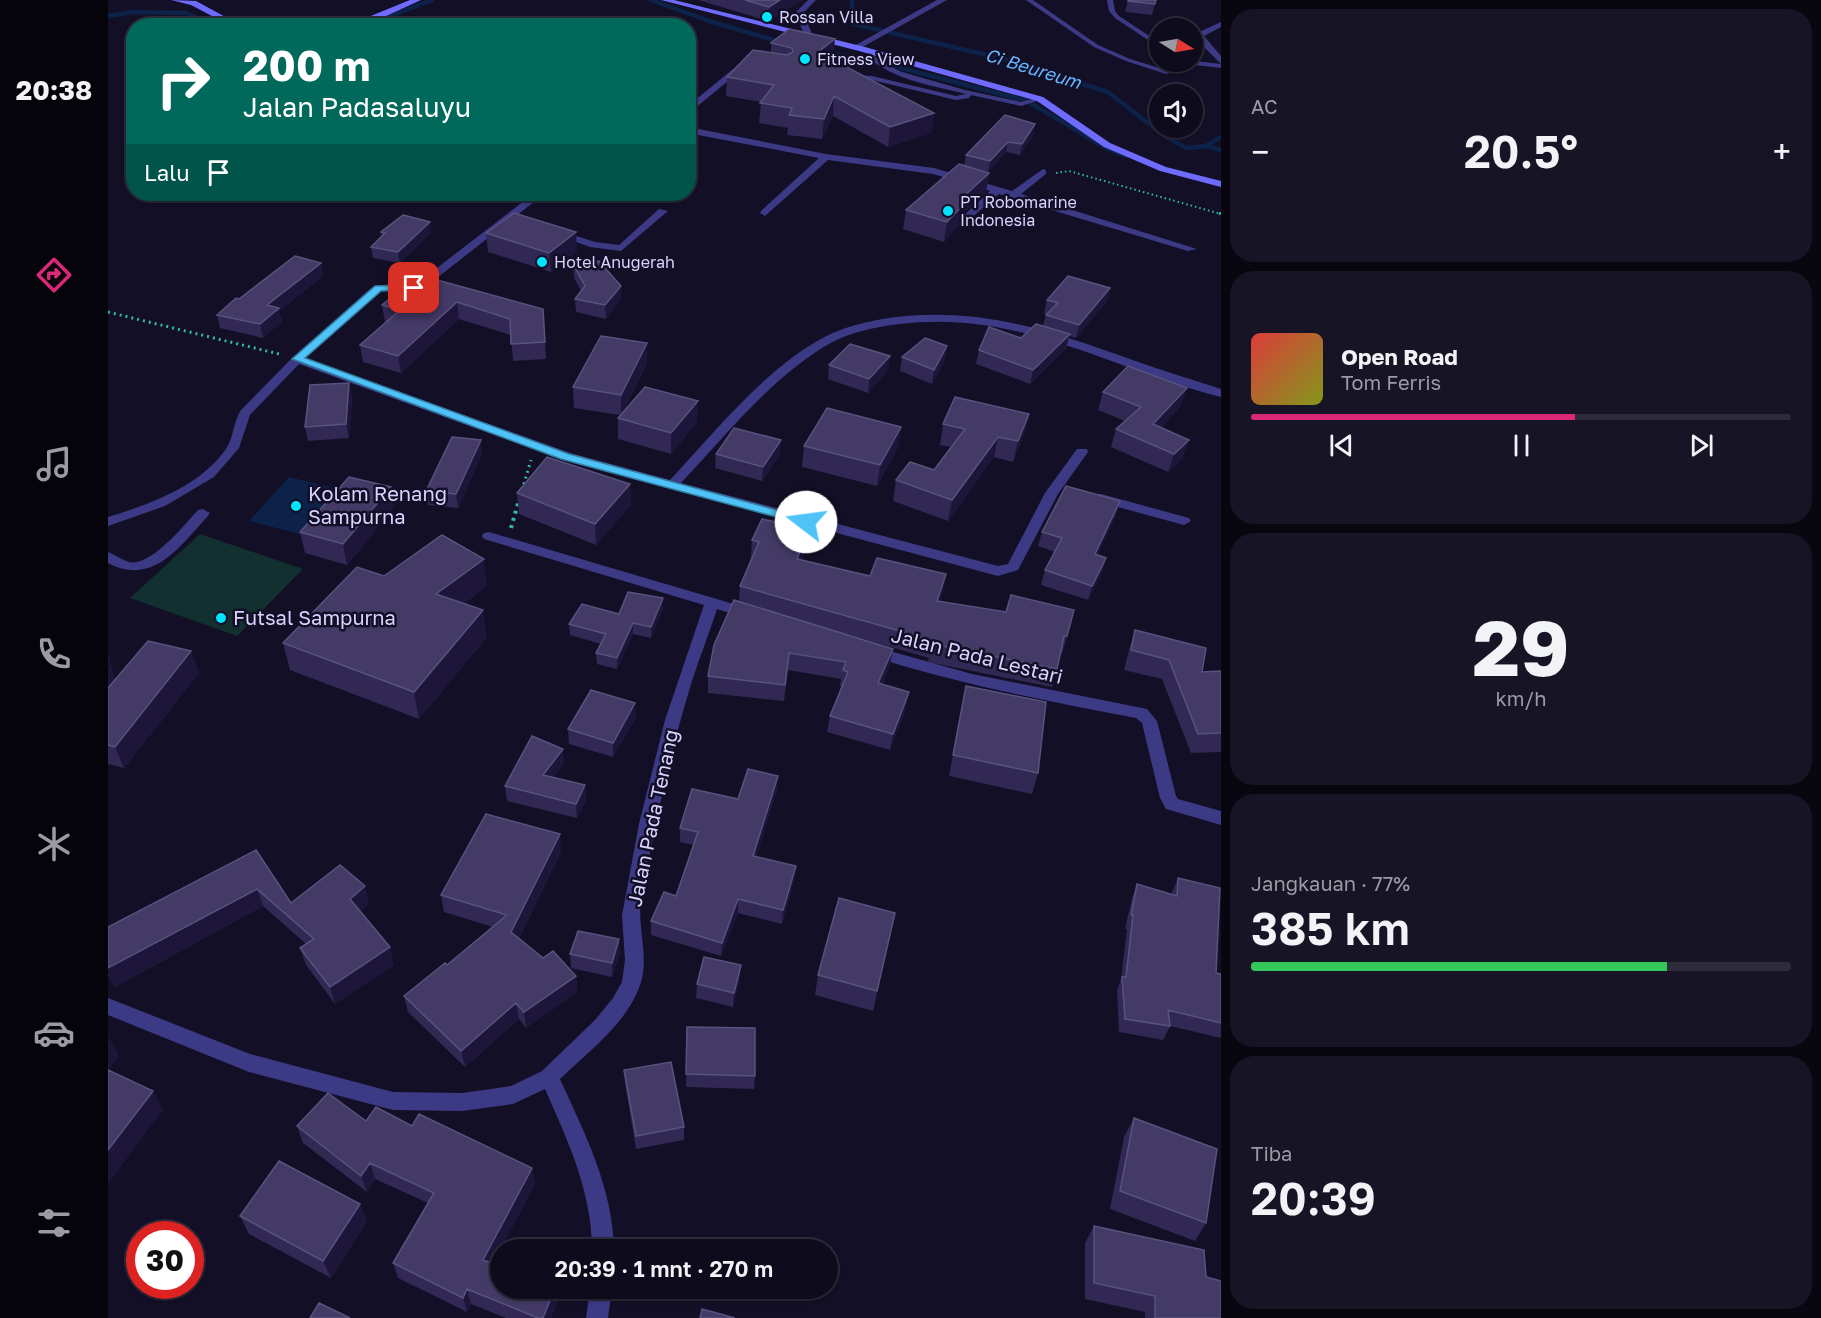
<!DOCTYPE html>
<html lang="id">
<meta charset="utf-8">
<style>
body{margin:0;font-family:"Golos Text",sans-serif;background:#171425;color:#f1f3f6;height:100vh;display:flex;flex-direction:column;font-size:22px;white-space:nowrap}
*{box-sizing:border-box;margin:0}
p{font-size:20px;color:#9b9ba3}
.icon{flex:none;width:33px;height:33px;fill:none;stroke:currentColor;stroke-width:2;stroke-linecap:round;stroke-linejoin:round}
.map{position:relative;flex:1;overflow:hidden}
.side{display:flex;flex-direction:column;gap:9px;padding:9px;background:#08060f;width:600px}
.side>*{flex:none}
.hud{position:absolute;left:18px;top:18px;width:570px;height:183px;border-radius:24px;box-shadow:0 2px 4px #0004,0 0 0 2px #2e2b3b;background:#00695c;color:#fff;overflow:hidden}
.needle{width:39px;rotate:101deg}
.controls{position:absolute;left:1041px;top:18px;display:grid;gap:12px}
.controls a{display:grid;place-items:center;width:54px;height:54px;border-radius:50%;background:#0e0b1c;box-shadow:0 2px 4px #0004,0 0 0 2px #2e2b3b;font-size:30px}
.speed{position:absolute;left:18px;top:1221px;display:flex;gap:12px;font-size:30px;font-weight:700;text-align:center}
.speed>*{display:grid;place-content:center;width:78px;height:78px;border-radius:50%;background:#0e0b1c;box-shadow:0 2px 4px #0004,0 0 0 2px #2e2b3b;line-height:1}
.speed .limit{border:9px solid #d22;background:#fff;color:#111}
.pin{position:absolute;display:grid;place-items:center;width:51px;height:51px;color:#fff;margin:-26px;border-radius:12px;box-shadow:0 3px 9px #0006}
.me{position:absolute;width:66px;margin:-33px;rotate:285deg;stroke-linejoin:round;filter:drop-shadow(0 0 4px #0008)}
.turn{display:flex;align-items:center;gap:21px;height:126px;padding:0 18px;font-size:27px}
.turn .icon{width:78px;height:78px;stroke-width:2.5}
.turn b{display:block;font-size:42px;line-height:51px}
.then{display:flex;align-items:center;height:57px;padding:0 18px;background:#0003;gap:12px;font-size:22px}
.big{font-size:45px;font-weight:600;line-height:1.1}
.side .tile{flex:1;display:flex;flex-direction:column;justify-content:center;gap:9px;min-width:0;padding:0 21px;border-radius:24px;background:#171425}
.side .dial{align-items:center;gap:0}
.dial b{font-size:78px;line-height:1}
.song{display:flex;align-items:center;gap:18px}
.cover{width:72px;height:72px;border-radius:9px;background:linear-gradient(135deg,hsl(0 70% 55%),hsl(70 70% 35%))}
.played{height:6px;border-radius:3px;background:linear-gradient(90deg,#db2777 60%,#2e2b3b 60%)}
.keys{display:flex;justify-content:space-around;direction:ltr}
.heat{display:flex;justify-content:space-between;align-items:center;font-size:33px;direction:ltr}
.charge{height:9px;border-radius:4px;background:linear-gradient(90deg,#34c759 77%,#2e2b3b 0)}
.trip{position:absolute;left:382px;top:1239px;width:348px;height:60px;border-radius:30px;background:#0e0b1c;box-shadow:0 2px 4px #0004,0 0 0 2px #2e2b3b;font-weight:600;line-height:60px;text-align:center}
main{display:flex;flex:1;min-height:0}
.tabs{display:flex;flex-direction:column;width:108px;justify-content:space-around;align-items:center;background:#06040b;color:#9b9ba3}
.tabs .icon{width:42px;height:42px}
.tabs .selected{color:#db2777}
.tabs b{font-size:27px;color:#f1f3f6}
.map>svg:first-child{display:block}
</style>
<main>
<nav class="tabs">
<b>20:38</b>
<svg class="icon selected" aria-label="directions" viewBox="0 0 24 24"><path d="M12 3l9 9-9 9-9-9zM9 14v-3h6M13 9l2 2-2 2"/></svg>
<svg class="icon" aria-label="music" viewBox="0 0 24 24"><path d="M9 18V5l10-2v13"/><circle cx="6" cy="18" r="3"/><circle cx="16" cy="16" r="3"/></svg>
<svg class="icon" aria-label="phone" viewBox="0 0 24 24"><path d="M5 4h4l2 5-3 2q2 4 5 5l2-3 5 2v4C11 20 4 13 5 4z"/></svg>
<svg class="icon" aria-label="climate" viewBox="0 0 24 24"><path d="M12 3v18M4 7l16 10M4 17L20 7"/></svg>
<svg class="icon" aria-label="car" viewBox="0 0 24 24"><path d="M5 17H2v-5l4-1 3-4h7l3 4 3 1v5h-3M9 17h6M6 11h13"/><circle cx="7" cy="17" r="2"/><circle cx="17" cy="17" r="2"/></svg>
<svg class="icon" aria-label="filters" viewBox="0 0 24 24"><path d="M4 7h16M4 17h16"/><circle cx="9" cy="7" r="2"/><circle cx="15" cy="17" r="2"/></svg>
</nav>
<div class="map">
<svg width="1113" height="1318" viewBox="0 0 1113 1318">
<rect width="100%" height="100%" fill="#130f26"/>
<path fill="#12302f" d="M92,534L195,569L129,636L22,598Z"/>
<path fill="#0c2248" d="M181,477L234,490L195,535L141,521Z"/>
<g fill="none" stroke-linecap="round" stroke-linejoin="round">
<path stroke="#0c2248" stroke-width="4.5" d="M543,0L601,21L676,43
M744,0L745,24L892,58L1000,92L1057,136L1078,148L1098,146L1113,150
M0,16L25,12L78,13L107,26
M257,26L324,0
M717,52L778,64L919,101L1000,149L1018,156
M1098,146L1113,137"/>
<path stroke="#2fb8b0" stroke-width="2" stroke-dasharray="1.5 3" stroke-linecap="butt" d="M948,173L961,171L1113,214"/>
<path stroke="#2fb8b0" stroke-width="3" stroke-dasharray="2 4" stroke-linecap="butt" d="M1111,213L1113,214
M0,312L171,354
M414,490L423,460"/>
<path stroke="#2fb8b0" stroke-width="4" stroke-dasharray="3 4.5" stroke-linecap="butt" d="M403,528L411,500"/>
<path fill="#3d3a85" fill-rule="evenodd" d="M918,0H925L990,45L1022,59L1058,70L1087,61L1113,64V68L1087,65L1058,74L1018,61L986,47Z
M999,0H1005L1007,11L1011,16L1052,43V48L1007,18L1001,11Z
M762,51H766L767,57L777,64L794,72L857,90L913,102L932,97L935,99L913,106L863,95L861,98L848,100L764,80L744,78V76L746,75L764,76L848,96L858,94C826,86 786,80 761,58Z"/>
<path fill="#3d3a85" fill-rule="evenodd" d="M700,0H708L695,13L705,36L701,38L697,36L687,13Z
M829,0H839L751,49L744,47Z
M1113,22V27L1096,36L1113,56V64L1088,39L1089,33Z
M630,65L637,67L580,114V106Z
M580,127L718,154L826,168L904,191L935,169L938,170V174L913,194L1089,249L1080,251L891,194L856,224L852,223V219L882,191L825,174L720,160L657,216L652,213L653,211L711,158L580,133Z
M425,194H436L320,285C304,292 285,286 270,293L197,358L462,453L562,480C606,433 650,377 706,343C731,327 760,321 788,317C875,307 942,331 1022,359C1052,370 1083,379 1113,389V397C1002,369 912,309 792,324C765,327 738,333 714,348C660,382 617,436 573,483L890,566L900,564L937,493L969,449H979L980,452L950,494L910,570L890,576L452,459L191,364L142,415L131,448L106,477L57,506L0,526V517C42,504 91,487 118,449C126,437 125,422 133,410L185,357L262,289C278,281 296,287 312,281Z
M551,209L560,211L513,251L482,247L444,233L449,230L487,242L511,245Z
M993,494L1081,518L1083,521L1076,525L988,501L986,498L988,495Z
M95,509L102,513L100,516C72,546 45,587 0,563V552C8,555 14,560 21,562C43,567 77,524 90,510Z
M381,532L646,610L648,614L641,619L609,609C600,637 589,664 581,691C560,760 546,830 533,900C529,927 541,956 533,982C521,1022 481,1051 452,1079C477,1134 505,1188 506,1250H484C484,1192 460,1141 437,1089L405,1104L354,1111L285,1110L141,1072L0,1015V998L142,1054L285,1092L354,1093L403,1086L434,1071L487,1020L505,998L514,982L517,960L514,915L531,824L557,720L596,605L376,539L374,536L376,533Z
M764,646L864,674L1039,709L1049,721L1068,796L1070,799L1113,811V825L1058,809L1052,798L1034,723L1028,718C937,701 847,683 759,655L757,651Z
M482,1288H504L500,1318H478Z"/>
<path fill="#6f6bff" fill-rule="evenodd" d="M63,0L88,1L134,26H123L83,5Z
M302,0H313L263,23L238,26Z
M553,0H566L757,47L935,97L1002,143L1058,167L1113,181V187L1052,171L996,147L929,101L751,51Z"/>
</g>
<path fill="#312854" d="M590,0H695L660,21Z
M1020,0H1048L1044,15L1017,12Z
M663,43L725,58L724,59L826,113L823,133L780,147L725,116L714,139L679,135L680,128L651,123L653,102L618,96L619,77L663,53Z
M927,124L925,135L912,155L898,152L880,172L860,167L881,173L878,192L853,215L851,225L836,242L795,229L798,210L856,166L858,155Z
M524,194H553L550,201L524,198Z
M273,232L323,233L292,263L265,258L263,247L274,237Z
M378,233L469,252L443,272L380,252Z
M213,263L215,276L171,311L174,321L155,338L112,328L109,315L131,299Z
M465,264L513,299L498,319L468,312L467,299L473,291L466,278Z
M311,275L435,309L438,359L405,361L403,335L351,319L293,373L255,362L252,345L278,322H277L274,305Z
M1002,288L999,301L968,338L961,336L958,348L922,384L868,364L871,350L913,338L935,326L938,314L936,313L939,300Z
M794,357L837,360L824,384L792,371Z
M539,363L515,412L589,422L563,454L510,439V418L512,415L466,408L465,387Z
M721,365L780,370L760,393L720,379Z
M241,383L244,397L241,438L200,441L197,427Z
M995,392L1073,406L1053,428L1075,458L1060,472L1003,447L1008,429L1017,421L990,410Z
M921,414L916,434L905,462L886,457L840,521L785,501L788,480L826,470L843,447L832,445L835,424Z
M793,427L790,447L769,486L694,467L696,446Z
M374,454L350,508L320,505L318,491Z
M608,454H672L654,481L607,468Z
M522,484L523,505L488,545L411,514L409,493Z
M286,508L239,565L197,553L192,532Z
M1008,515L989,555L998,558L994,572L980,600L933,585L937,570L947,552L930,546L934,532Z
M701,529L699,546L694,560L762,576L838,574L835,591L831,601L959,636L954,654H952L944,687L820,662L821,658L728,631L782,665L774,685L798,708L782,750L719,732L722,716L734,687L732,686L733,679L680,670L676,701L600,693V676L631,601L632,586L643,558L644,540Z
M276,576L379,586L355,604L379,637L311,719L182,670L175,643Z
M555,609L543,638L525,634L509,669L489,664L488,653L493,644L462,635L461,624L511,614Z
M1027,630L1094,672L1113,671V752L1083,753L1054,679L1016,670L1021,650Z
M83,651L91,673L16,768L0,764V688L1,687H0V653L6,680Z
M858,686L930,773L924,794L841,776Z
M528,717L505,757L461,744L460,729Z
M456,763L445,777L477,785L478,800L469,818L399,801L397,786Z
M669,790L648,857L686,880L674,924L630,913L613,956L543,935V921L568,896L585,845L572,842V828L630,799Z
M148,850L183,903L261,904L252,911L286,965L227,1004L198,965L192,948L198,944L155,906L7,987L0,975V927Z
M453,852L411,938L435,958L468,976L469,992L418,1028L411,1019L357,1067L300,1012L296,996L339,965L385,927L336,912L333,895Z
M1070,878L1108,973L1113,974V1038L1062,1026L1055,1040L1011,1032L1009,990L1013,979L1019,929H1017L1024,898L1029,884L1064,895V892Z
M787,913L765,1011L707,995L710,975Z
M511,939L512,953L504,977L463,968L462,954Z
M632,979L625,1007L588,998L589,984Z
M579,1027L647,1076L646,1089L578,1087Z
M516,1070L576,1127V1140L528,1149L517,1083Z
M1026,1118L1098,1223L1087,1241L1002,1209L1016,1137Z
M258,1121L304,1126L424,1168L427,1184L385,1263L393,1288H448L449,1302L443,1318H398L363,1304L359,1312L290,1278L285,1263L320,1203L267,1179L259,1192L195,1143L189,1126Z
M132,1216L259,1221L223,1278L141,1234Z
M986,1226L1098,1277L1113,1318H1037V1312L977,1299V1243Z"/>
<path fill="#1d163a" d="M672,0H695L660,21L661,7Z
M727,39L725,58L709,71L710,52Z
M726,96L725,116L714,139L716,119Z
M826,113L823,133L780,147L782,127Z
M927,124L925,135L912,155L914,144Z
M900,142L898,152L880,172L882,161Z
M881,173L878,192L853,215L851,225L836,242L839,222L854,198Z
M550,194H553L550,201Z
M322,222L323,233L292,263L290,252Z
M468,232L469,252L443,272L441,253Z
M213,263L215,276L171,311L174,321L155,338L152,324L159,305Z
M513,286V299L498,319L497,305Z
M1002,288L999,301L968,338L971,325Z
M349,302L351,319L293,373L290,356Z
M962,334L958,348L922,384L925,370Z
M539,343V363L513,415V395Z
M839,346L837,360L824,384L826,370Z
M782,356L780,370L760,393L761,379Z
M241,383L244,397L241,438L238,424Z
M1079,388L1073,406L1040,442L1045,424Z
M590,401L589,422L563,454V433Z
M921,414L916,434L905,462L910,441Z
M793,427L790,447L769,486L772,465Z
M890,437L886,457L840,521L844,500Z
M373,440L374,454L350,508L348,494Z
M673,440L672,454L654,481L655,467Z
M1081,440L1075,458L1060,472L1066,454Z
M522,484L523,505L488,545L487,524Z
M283,487L286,508L239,565L235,544Z
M1012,501L1008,515L983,569L987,554Z
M701,529L699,546L688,577L689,559Z
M998,558L994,572L980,600L984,586Z
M376,559L379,586L332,621L328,594Z
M838,574L835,591L826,619L829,601Z
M555,598V609L543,638V627Z
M375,610L379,637L311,719L306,692Z
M525,623V634L509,669V658Z
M785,649L782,665L767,700L770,683Z
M83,651L91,673L16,768L7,747Z
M0,653L7,685L0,687Z
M801,692L798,708L782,750L785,734Z
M527,703L528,717L505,757V743Z
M455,749L456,763L436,789L435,775Z
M670,776L669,790L644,870L645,856Z
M477,785L478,800L469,818L468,804Z
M452,834L453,852L405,949L403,932Z
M688,866L686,880L674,924L675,910Z
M257,886L261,904L246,916L242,899Z
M149,889L155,906L7,987L0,974V968Z
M630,899V913L613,956L614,943Z
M511,939L512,953L504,977V963Z
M282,947L286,965L227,1004L222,987Z
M633,965L632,979L625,1007L626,993Z
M468,976L469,992L418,1028L416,1012Z
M408,1003L411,1019L357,1067L353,1051Z
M0,1036L11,1056L0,1070Z
M45,1091L55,1110L0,1184V1150Z
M262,1163L267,1179L259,1192L253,1176Z
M424,1168L427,1184L379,1275L375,1260Z
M252,1204L259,1221L223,1278L215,1261Z
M447,1288L449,1302L443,1318H435Z
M359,1289L363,1304L359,1312L355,1298Z"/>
<path fill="#433a66" stroke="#5a527e" stroke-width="1.5" d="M637,0H672L661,7Z
M1020,0H1048L1047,4L1020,1Z
M681,29L727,39L710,52L826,113L782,127L726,96L716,119L681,115L684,108L652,103L666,85L619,77L645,50L679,55L685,52L684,48L663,43Z
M897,115L927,124L914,144L900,142L882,161L858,155Z
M851,164L881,173L854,198V206L839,222L798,210Z
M406,213L468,232L441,253L378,233Z
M295,215L322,222L290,252L263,247L277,233L273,232Z
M187,256L213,263L159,305L171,308L152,324L109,315L128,298L131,299Z
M491,261L513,286L497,305L467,299L477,286L465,264Z
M311,275L435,309L437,342L403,344L402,319L349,302L290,356L252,345L292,310L274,305Z
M960,276L1002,288L971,325L938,315L950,303L939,300Z
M928,324L962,334L925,370L871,350L881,327L913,338Z
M493,336L539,343L513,395L465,387Z
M817,338L839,346L826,370L794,357Z
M742,344L782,356L761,379L721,365Z
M1020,366L1079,388L1045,424L1081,440L1066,454L1008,429L1033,407L995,392Z
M241,383L238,424L197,427L202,385Z
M537,387L590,401L563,433L510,418Z
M847,397L921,414L910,441L890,437L844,500L788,480L802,462L826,470L857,429L835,424Z
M719,408L793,427L772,465L696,446Z
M626,428L673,440L655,467L608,454Z
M344,437L373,440L348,494L318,491Z
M439,457L522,484L487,524L409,493Z
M241,477L283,487L235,544L192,532Z
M958,486L1012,501L987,554L998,558L984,586L937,570L954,538L934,532Z
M654,519L701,529L689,559L762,576L769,558L838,574L829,601L898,612L903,595L966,610L959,636H956L949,669L824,644V640L632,586L651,542L644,540Z
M334,535L376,559L328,594L375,610L306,692L175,643L249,567L276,576Z
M520,592L555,598L543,627L525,623L509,658L488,653L498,634L461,624L474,604L511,614Z
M626,600L785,649L770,683L801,692L785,734L722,716L740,672L735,670L738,662L681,653L677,685L600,676L606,645Z
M1027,630L1098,648L1094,672L1113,671V733L1090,734L1061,660L1023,650Z
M40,641L83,651L7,747L0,745V688Z
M858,686L938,702L930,773L845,755Z
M483,690L527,703L505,743L460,729Z
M424,736L455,749L435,775L477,785L468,804L397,786Z
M640,769L670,776L645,856L688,866L675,910L630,899L614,943L543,921L556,892L568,896L590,832L572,828L584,789L630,799Z
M378,814L452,834L403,932L435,958L445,951L468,976L416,1012L408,1003L353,1051L296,996L337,963L339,965L399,915L333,895Z
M148,850L183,903L232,865L257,886L242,899L282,947L222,987L192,948L206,939L149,889L0,968V927Z
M1070,878L1112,888L1108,973L1113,974V1023L1060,1010L1062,1026L1017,1019L1014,977H1018L1025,915H1023L1029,884L1069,896Z
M731,898L787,913L769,991L710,975Z
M470,931L511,939L504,963L462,954Z
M596,957L633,965L626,993L589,984Z
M579,1027L647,1028V1076L578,1074Z
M563,1062L576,1127L528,1136L516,1070Z
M0,1070L45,1091L0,1150Z
M220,1093L258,1121L268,1107L304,1126L311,1114L424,1168L375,1260L393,1266V1288H447L435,1318H430L359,1289L355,1298L285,1263L326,1193L262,1163L253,1176L189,1126Z
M1026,1118L1109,1149L1098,1223L1012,1191Z
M171,1161L252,1204L215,1261L132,1216Z
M986,1226L1096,1250L1098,1277L1113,1281V1318H1047V1296L986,1283Z
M211,1303L242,1318H202Z
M594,1309L627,1318H592Z"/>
<path fill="#4fc3f7" stroke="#337fa1" stroke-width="1.5" d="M306,285L311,288L310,290L273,291L197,358L461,454L702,519L704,522L698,525L453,459L184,359L267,286Z"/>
<g fill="#00e5ff" stroke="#130f26" stroke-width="2">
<circle cx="659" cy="17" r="6"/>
<circle cx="697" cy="59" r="6"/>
<circle cx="840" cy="211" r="6"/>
<circle cx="434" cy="262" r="6"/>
<circle cx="188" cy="506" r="6"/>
<circle cx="113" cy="618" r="6"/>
</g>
<g text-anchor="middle" stroke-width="5" stroke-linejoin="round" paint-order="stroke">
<g font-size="16" fill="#d9d4ff" stroke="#130f26" text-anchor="start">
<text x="671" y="23">Rossan Villa</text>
<text x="709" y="65">Fitness View</text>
<text x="852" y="208">PT Robomarine<tspan x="852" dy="18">Indonesia</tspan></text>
<text x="446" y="268">Hotel Anugerah</text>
</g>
<g font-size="18" font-style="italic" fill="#62b6ff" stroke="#130f26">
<text transform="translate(925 69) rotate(17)" y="6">Ci Beureum</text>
</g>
<g font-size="20" fill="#d9d4ff" stroke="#130f26" text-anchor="start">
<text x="200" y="501">Kolam Renang<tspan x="200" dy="23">Sampurna</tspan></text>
<text x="125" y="625">Futsal Sampurna</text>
</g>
<g font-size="20" fill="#d9d4ff" stroke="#130f26">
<text transform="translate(869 656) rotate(14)" y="7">Jalan Pada Lestari</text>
<text transform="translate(545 818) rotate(-78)" y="7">Jalan Pada Tenang</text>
</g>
</g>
</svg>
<div class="controls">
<a><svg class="needle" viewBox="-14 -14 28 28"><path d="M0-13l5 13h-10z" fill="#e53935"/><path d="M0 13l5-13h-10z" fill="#9b9ba3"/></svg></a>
<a><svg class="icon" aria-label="sound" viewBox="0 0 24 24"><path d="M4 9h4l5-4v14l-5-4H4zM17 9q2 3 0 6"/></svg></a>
</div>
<div class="speed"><div class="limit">30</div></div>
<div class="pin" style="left:306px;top:288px;background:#d93025"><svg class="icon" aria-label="arrive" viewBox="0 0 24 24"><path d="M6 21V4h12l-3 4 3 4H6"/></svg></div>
<svg class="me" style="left:698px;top:522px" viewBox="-20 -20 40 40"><circle r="19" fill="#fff"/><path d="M0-13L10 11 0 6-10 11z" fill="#4fc3f7"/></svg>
<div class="trip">20:39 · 1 mnt · 270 m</div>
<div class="hud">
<div class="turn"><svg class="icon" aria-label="right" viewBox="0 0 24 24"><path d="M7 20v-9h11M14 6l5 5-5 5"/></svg><div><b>200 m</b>Jalan Padasaluyu</div></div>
<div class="then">Lalu<svg class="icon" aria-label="arrive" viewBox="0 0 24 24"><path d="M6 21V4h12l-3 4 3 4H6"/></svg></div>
</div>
</div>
<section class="side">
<div class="tile"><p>AC</p>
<div class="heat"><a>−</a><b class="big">20.5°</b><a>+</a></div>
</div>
<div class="tile">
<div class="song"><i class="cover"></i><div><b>Open Road</b><p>Tom Ferris</p></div></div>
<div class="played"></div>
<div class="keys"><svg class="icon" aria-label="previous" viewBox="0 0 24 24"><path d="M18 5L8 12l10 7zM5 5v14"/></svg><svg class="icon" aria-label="pause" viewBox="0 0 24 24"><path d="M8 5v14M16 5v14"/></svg><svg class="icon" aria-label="next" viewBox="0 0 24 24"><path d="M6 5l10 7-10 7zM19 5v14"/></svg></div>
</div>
<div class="tile dial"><b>29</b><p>km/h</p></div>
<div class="tile"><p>Jangkauan · 77%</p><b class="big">385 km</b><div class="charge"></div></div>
<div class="tile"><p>Tiba</p><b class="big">20:39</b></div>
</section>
</main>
